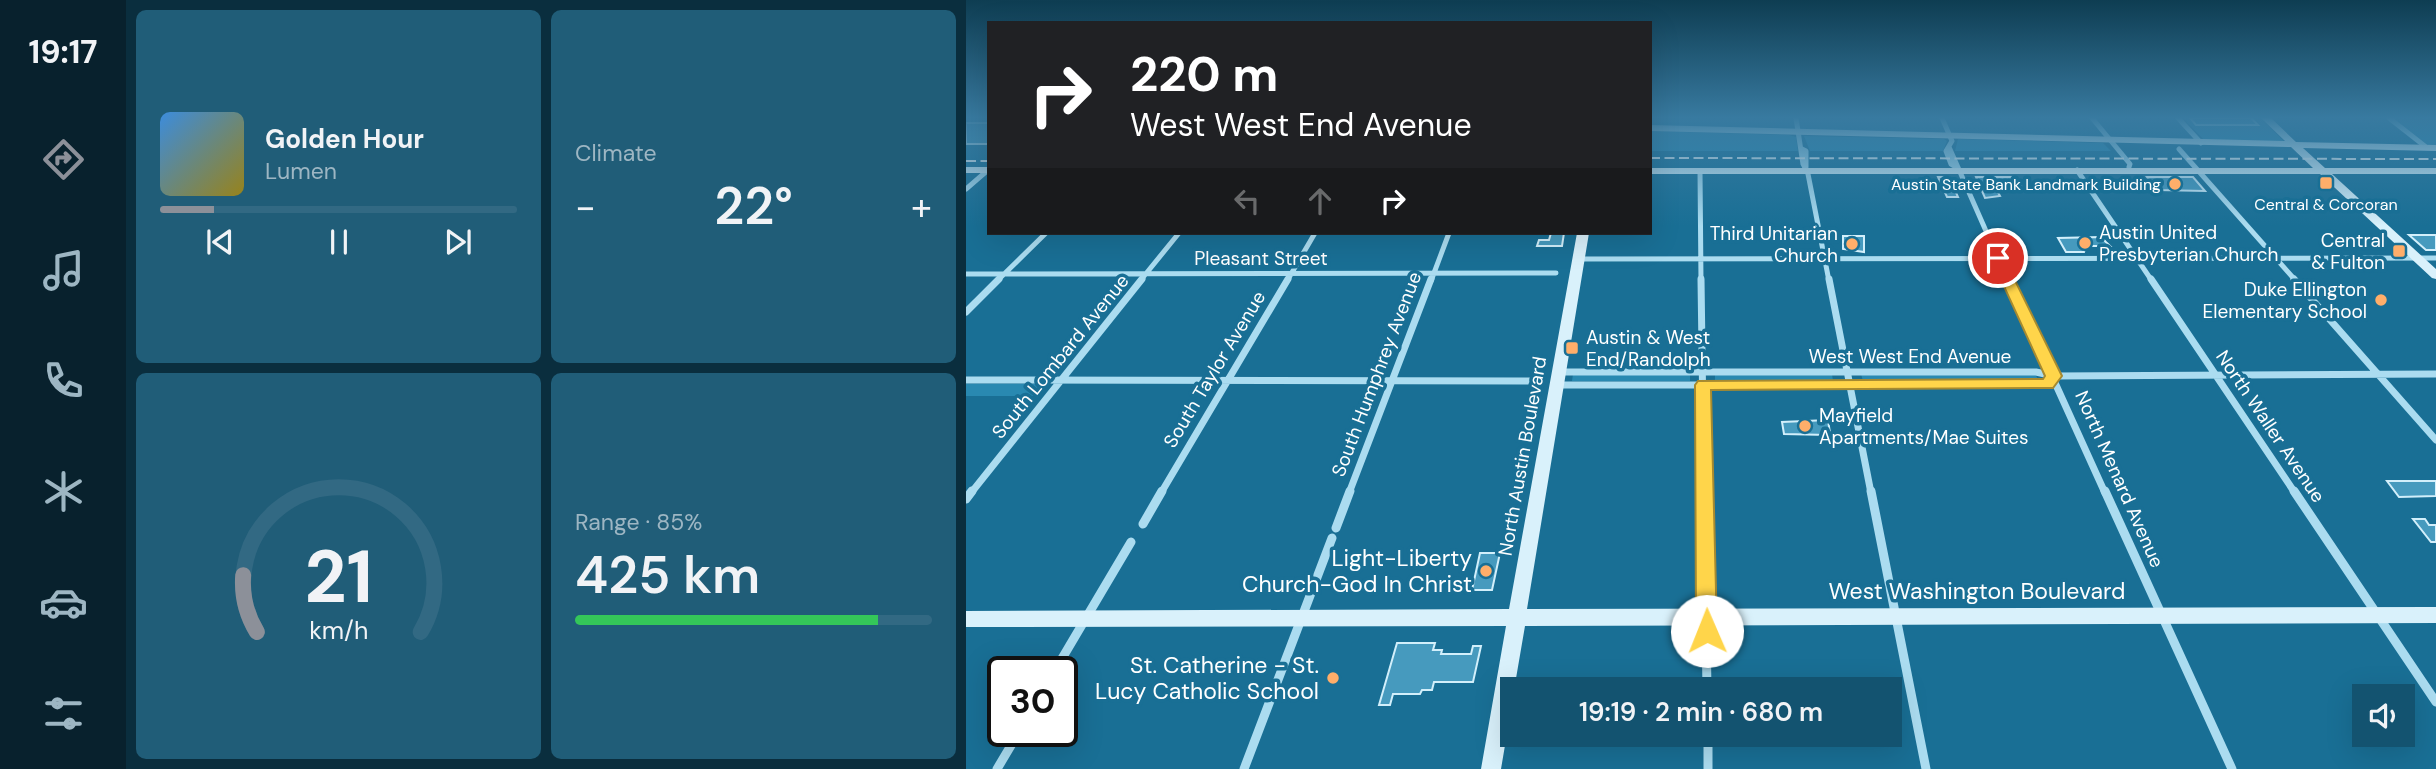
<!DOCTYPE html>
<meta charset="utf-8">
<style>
body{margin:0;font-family:"DM Sans",sans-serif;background:#205d78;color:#f1f3f6;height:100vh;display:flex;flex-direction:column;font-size:26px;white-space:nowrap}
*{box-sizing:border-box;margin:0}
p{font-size:23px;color:#9db6c3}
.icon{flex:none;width:38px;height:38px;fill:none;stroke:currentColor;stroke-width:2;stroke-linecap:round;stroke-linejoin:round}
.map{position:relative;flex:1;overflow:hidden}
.details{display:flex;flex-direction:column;gap:10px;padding:10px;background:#0a2e3e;width:840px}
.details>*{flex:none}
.banner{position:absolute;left:21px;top:21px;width:665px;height:214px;border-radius:0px;box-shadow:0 7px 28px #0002;background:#202124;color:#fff;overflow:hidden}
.fabs{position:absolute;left:1386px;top:684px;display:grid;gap:14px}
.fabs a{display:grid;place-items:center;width:63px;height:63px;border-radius:0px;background:#135370;box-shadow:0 7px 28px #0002;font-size:35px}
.speed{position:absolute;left:21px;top:656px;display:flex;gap:14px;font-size:35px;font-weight:700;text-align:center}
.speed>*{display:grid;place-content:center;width:91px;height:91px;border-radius:50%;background:#135370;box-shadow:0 7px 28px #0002;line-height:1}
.speed .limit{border:4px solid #111;border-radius:10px;background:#fff;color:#111}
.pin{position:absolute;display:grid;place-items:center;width:60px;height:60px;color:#fff;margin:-30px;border:4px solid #fff;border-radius:50%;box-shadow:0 2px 7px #0007}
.me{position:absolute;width:77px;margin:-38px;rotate:359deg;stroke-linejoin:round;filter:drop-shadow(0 0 5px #0008)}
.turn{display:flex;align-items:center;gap:24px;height:147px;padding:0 28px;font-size:32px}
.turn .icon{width:91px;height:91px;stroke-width:2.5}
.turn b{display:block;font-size:49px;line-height:60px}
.lanes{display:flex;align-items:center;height:66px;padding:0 28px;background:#0003;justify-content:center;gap:35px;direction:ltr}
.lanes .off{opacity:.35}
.big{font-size:52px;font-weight:600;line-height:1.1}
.details .tile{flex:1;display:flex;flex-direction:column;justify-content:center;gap:10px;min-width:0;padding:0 24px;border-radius:10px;background:#205d78}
.details .dial{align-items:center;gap:0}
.dial svg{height:182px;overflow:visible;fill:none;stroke:#326983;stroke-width:7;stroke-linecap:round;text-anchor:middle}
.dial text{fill:#f1f3f6;stroke:none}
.song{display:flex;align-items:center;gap:21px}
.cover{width:84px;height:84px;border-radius:10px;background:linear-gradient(135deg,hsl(210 70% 55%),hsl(50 70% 35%))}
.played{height:7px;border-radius:4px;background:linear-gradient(90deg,#8c9099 15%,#326983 15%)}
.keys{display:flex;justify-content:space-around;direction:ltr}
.heat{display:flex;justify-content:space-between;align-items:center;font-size:38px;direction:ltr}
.charge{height:10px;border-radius:5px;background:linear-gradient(90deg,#34c759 85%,#326983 0)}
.details .tiles{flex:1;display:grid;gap:10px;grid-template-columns:repeat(2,1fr)}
.trip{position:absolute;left:534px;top:677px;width:402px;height:70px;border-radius:0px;background:#135370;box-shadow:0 7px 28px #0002;font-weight:600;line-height:70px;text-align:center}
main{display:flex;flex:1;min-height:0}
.dock{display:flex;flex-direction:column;width:126px;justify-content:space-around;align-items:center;background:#08212d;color:#9db6c3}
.dock .icon{width:49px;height:49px}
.dock .current{color:#8c9099}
.dock b{font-size:32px;color:#f1f3f6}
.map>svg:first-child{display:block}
</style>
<main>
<nav class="dock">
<b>19:17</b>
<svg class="icon current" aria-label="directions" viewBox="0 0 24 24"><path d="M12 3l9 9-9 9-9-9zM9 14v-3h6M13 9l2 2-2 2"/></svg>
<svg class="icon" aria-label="music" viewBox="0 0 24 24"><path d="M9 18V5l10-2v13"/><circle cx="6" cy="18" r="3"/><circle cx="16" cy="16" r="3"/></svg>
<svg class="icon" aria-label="phone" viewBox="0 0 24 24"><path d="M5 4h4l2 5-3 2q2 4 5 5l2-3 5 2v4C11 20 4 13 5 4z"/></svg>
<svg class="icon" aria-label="climate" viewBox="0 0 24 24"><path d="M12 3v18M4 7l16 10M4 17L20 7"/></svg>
<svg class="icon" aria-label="car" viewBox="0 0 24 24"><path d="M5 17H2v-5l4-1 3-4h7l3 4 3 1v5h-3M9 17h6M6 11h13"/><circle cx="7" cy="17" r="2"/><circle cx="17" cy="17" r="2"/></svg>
<svg class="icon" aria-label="filters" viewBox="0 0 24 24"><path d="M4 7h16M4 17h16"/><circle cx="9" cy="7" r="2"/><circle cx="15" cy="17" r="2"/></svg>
</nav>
<section class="details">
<div class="tiles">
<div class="tile">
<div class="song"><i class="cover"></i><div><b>Golden Hour</b><p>Lumen</p></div></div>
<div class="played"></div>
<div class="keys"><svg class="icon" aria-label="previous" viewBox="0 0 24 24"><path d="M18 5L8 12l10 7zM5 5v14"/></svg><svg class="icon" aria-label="pause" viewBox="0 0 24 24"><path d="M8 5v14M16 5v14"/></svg><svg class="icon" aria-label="next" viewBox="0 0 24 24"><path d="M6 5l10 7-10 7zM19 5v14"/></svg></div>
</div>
<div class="tile"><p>Climate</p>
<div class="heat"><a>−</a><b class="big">22°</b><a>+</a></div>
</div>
<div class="tile dial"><svg viewBox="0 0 100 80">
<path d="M14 69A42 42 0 1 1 86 69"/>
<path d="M14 69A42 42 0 0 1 8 44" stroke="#8c9099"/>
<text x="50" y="56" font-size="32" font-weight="700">21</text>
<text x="50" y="72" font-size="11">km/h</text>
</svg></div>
<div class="tile"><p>Range · 85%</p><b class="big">425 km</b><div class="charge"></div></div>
</div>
</section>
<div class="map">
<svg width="1470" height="769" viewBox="0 0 1470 769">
<rect width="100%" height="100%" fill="#196f95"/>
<path fill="#2989b1" d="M1217,118H1294L1319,142L1238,140Z
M1427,118H1470V146H1463Z
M684,131L823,135L830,137L832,151H684Z
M838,136L978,139L981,141L977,151H844Z
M992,139L1137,143L1145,151H989Z
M607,374H724V381H606Z
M749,374H866L867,381H749Z
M895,374H1069L1073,381H897Z
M0,384H78L69,396H0Z"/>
<path fill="#469abe" stroke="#d2effb" stroke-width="2" d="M1224,118H1285L1292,125H1230Z
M0,123H23V144H0Z
M972,177H983L992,197H981Z
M1010,177H1047L1054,185H1028L1034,196L1019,198Z
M1181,177H1227L1239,191L1191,190Z
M585,233H598L596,246H571L573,240H583Z
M1443,235H1470V250H1460Z
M877,236H898V252L877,249Z
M1135,237L1144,246H1120L1118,252H1100L1092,238Z
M862,420L864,433L862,435L818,434L816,422Z
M1421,481H1470V496L1433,497Z
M1447,519H1459L1463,525H1470V542H1465Z
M514,553H534L526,590H506Z
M431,643H469L467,650H476L475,654H505L507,646H515L507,682H468L466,690H456L454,694H427L424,705H413Z"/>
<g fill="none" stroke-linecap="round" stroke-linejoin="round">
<path stroke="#abdcf0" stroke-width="5" d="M830,118L837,164L842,174L863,281
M976,118L986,141L980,151L985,164L990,167
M1126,118L1164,164L1163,167
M1212,118L1235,143
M1423,118L1460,147
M983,147L1042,281
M836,149L840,151V167
M1213,149L1330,281
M1111,170L1186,281
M734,171L735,281
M0,189L22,170
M613,259L1470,258
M0,274L590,273
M31,281L80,233
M174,281L213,233
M321,281L349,233
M465,281L483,233"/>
<path stroke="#abdcf0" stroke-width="7" d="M735,279L738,493
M863,279L905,493
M1042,279L1139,493
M1185,279L1329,493
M1328,279L1470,440
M0,312L33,279
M593,372H1070L1088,376L1470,374
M0,380L569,381
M591,385H1076L1086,382L1088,376
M5,493L176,279
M195,493L322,279
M383,493L465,279"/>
<path stroke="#abdcf0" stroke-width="9" d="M738,491L741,690
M905,491L960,769
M1139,491L1266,769
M1328,491L1470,702
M0,499L6,491
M177,524L196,491
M370,528L384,491
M88,672L165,542
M742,735V769
M31,769L53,732
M278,769L366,538"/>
<path fill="#d9f1fb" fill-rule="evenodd" d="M1295,118H1305L1330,142L1470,145V151L1337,148L1359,168H1470V174H1366L1470,269V279L1466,278L1354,174H684V168H1347L1325,147L684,131V125L1319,141Z
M0,167H23V173H0Z
M611,233H623L561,609L1470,607V623L559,626L548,690H546V704L535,769H515L540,626L0,627V611L543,609Z"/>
<path stroke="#fff" stroke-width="2" stroke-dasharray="10 4.5" stroke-linecap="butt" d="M684,158L1470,159
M0,161H23"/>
</g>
<linearGradient id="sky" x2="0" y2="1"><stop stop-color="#0e3d52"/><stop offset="0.52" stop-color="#387aa0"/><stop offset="1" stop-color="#387aa0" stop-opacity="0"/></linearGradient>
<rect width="1470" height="226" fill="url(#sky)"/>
<path fill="#ffd54a" stroke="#a68a30" stroke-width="2" d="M1032,254L1038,258L1096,376L1087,388L745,390L751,631L748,637L741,640L733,637L730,631L729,385L732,381L1077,379L1079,376L1025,258Z"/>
<g fill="#ffae6a" stroke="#196f95" stroke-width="2.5">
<rect x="1353" y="176" width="14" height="14" rx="3.5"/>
<circle cx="1209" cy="184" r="7"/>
<circle cx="1119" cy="243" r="7"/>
<circle cx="886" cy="244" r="7"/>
<rect x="1426" y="244" width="14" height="14" rx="3.5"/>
<circle cx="1415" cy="300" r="7"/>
<rect x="599" y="341" width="14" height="14" rx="3.5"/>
<circle cx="839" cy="426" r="7"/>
<circle cx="520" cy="571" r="7"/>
<circle cx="367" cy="678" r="7"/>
</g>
<g text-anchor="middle" stroke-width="7" stroke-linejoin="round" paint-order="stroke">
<g font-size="16" fill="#fff" stroke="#196f95" text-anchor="end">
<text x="1195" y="190">Austin State Bank Landmark Building</text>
<text x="1360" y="210" text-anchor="middle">Central &amp; Corcoran</text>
</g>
<g font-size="19" fill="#fff" stroke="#196f95" text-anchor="start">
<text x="1133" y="239">Austin United<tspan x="1133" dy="22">Presbyterian Church</tspan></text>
<text x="872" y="240" text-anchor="end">Third Unitarian<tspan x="872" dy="22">Church</tspan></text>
<text x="1419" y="247" text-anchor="end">Central<tspan x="1419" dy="22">&amp; Fulton</tspan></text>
<text x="1401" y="296" text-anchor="end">Duke Ellington<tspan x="1401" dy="22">Elementary School</tspan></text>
<text x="620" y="344">Austin &amp; West<tspan x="620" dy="22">End/Randolph</tspan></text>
<text x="853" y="422">Mayfield<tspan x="853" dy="22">Apartments/Mae Suites</tspan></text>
</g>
<g font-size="19" fill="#fff" stroke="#196f95">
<text x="295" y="265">Pleasant Street</text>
<text transform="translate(94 356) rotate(-51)" y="7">South Lombard Avenue</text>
<text x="944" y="363">West West End Avenue</text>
<text transform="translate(248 369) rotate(-59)" y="7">South Taylor Avenue</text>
<text transform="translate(410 374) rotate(-69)" y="7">South Humphrey Avenue</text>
<text transform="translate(1305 426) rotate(56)" y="7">North Waller Avenue</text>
<text transform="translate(556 456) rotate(-80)" y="7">North Austin Boulevard</text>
<text transform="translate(1154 479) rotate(66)" y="7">North Menard Avenue</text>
</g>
<g font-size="23" fill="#fff" stroke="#196f95" text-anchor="end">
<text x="506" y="566">Light-Liberty<tspan x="506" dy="26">Church-God In Christ</tspan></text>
<text x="353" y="673">St. Catherine - St.<tspan x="353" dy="26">Lucy Catholic School</tspan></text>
</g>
<g font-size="23" fill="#fff" stroke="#196f95">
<text x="1011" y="599">West Washington Boulevard</text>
</g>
</g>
</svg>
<div class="fabs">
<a><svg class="icon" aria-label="sound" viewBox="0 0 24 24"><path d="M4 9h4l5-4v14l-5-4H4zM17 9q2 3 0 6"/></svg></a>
</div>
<div class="speed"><div class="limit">30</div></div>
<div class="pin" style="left:1032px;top:258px;background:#d93025"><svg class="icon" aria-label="arrive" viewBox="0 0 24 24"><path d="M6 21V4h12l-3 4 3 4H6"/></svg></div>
<svg class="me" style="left:741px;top:631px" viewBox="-20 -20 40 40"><circle r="19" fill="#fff"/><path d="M0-13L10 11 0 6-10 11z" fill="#ffd54a"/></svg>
<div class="trip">19:19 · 2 min · 680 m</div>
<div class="banner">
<div class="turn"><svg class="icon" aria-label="right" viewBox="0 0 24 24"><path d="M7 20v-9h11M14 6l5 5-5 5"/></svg><div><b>220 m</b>West West End Avenue</div></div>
<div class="lanes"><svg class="icon off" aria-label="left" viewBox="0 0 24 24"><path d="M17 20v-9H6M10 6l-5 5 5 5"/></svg><svg class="icon off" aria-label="ahead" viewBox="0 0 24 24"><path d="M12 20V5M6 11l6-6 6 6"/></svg><svg class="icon" aria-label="right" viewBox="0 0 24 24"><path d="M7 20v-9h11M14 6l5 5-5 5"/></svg></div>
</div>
</div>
</main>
